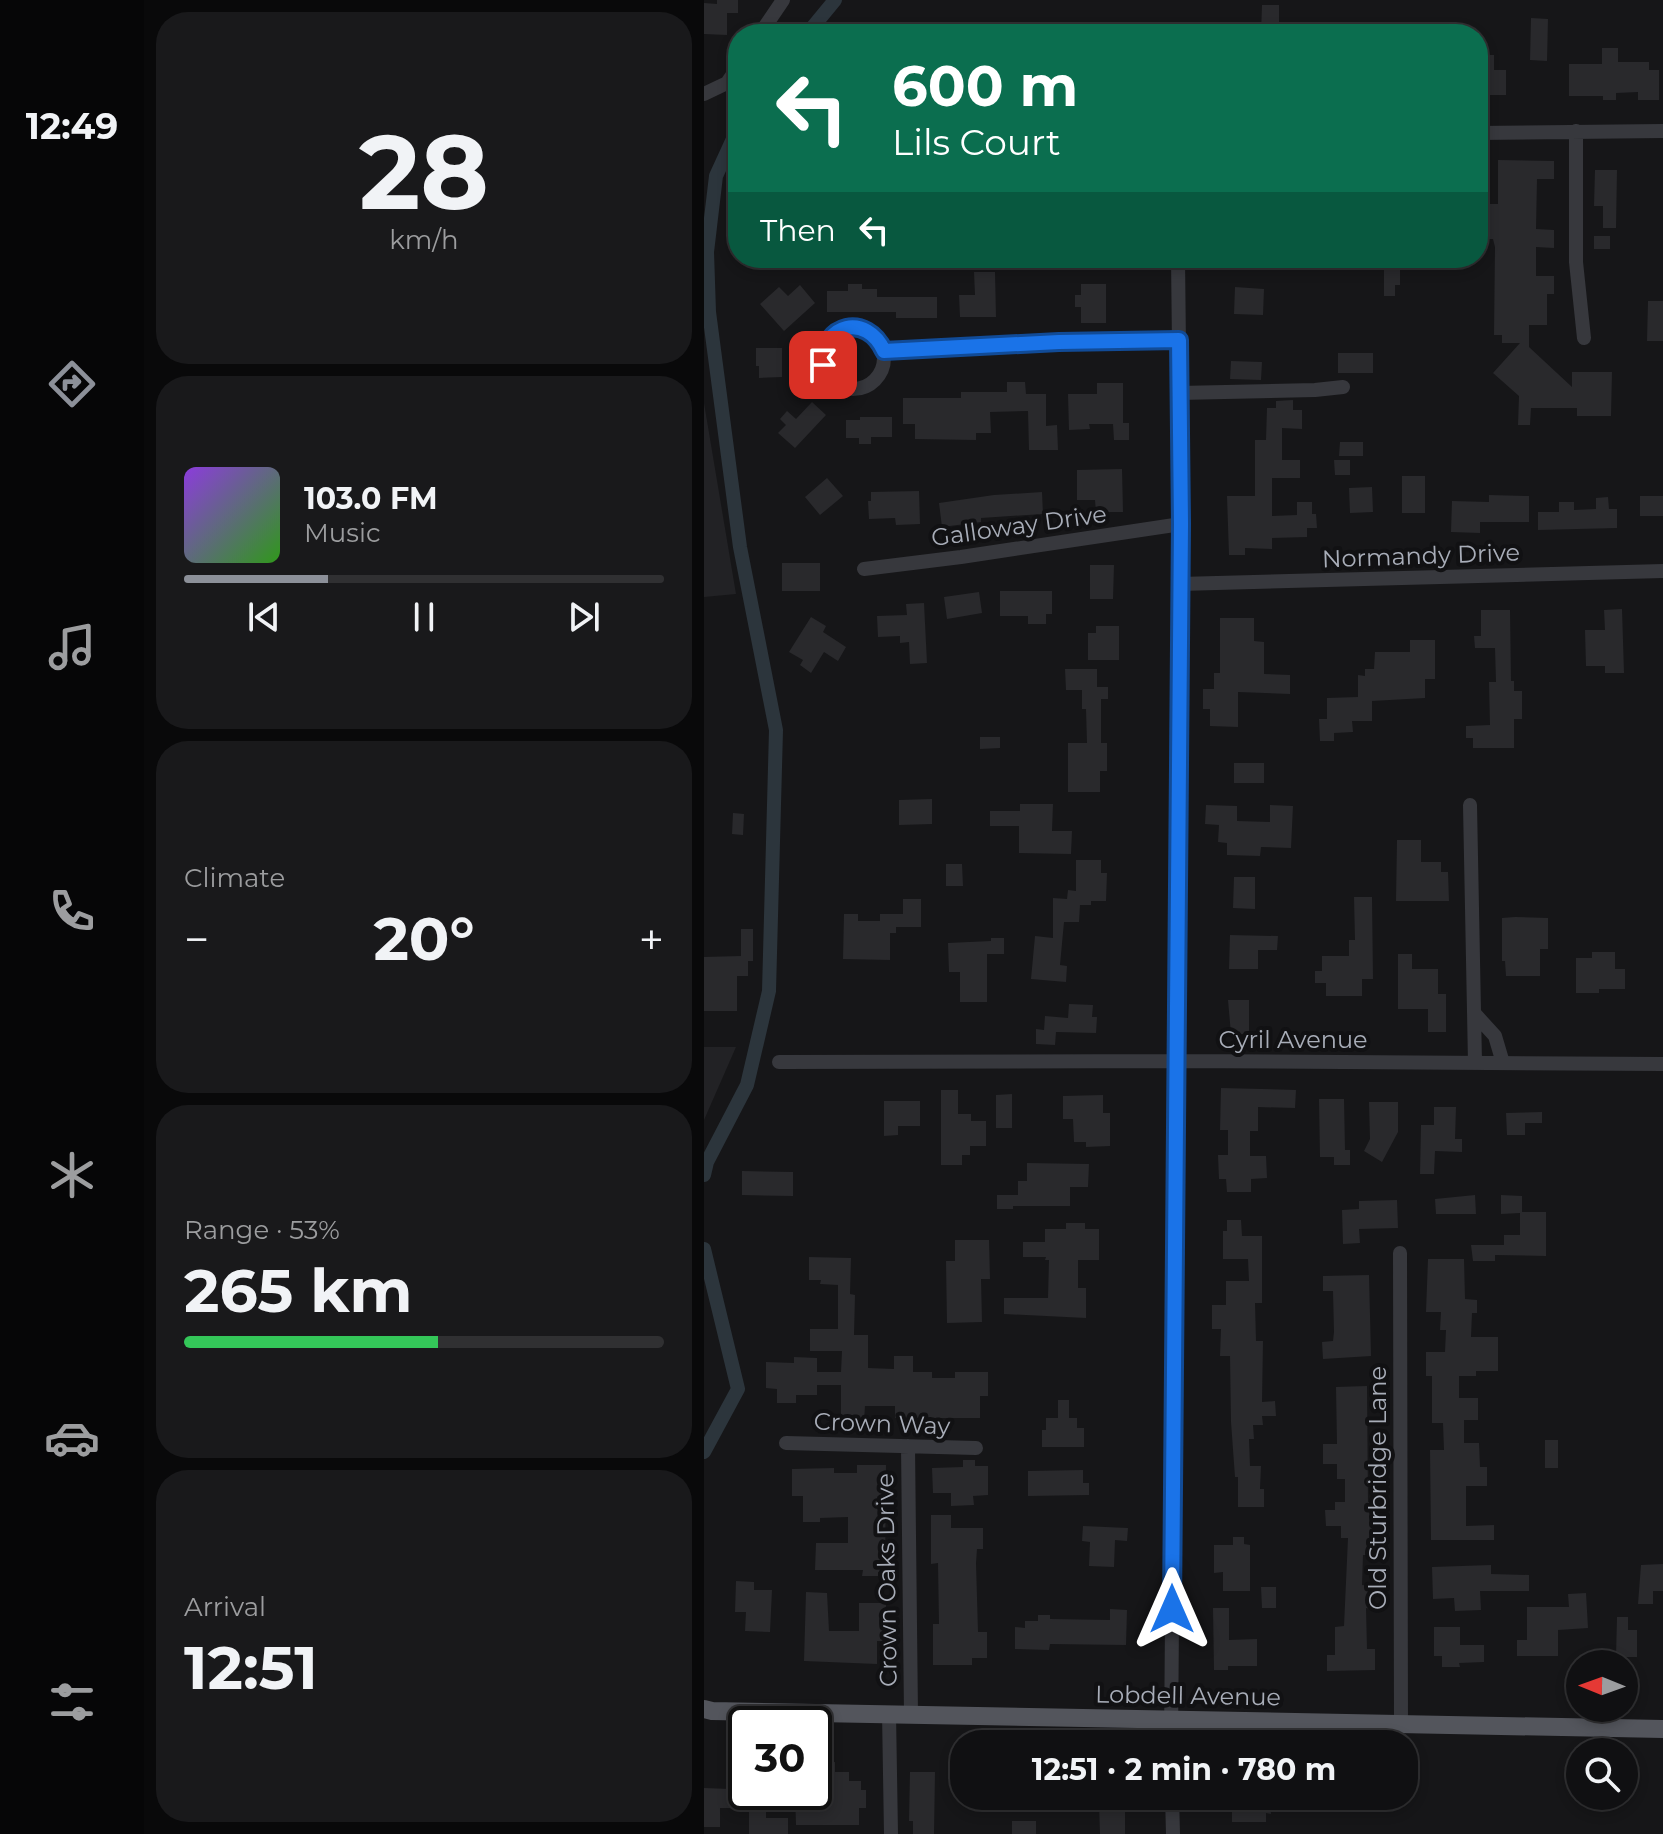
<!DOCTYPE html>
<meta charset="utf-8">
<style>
body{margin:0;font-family:Montserrat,sans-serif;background:#19191b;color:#f1f3f6;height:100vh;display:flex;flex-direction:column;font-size:30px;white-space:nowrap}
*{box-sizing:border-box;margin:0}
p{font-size:26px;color:#9c9d9f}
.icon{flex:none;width:44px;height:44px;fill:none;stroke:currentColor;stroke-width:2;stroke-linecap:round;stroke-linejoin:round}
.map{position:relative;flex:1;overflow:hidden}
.panel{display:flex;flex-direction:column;gap:12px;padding:12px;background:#09090a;width:560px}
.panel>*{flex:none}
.banner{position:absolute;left:24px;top:24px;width:760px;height:244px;border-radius:32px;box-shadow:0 4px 12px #0003,0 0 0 2px #303032;background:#0b6e4f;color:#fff;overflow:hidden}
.needle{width:52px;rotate:271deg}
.controls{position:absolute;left:862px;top:1650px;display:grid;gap:16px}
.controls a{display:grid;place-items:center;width:72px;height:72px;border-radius:50%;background:#101012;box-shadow:0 4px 12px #0003,0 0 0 2px #303032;font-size:40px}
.speed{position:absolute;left:24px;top:1706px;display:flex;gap:16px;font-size:40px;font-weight:700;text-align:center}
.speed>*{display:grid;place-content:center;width:104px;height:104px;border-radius:50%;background:#101012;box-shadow:0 4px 12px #0003,0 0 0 2px #303032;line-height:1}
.speed .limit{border:4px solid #111;border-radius:12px;background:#fff;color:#111}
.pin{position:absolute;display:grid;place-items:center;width:68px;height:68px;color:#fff;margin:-34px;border-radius:16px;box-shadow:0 4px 12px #0006}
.me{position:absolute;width:88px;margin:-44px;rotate:0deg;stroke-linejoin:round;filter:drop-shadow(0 0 6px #0008)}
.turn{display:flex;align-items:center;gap:28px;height:168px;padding:0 32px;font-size:36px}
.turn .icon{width:104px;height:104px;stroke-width:2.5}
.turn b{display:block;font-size:56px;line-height:68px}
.then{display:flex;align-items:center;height:76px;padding:0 32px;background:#0003;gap:16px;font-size:30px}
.big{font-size:60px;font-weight:700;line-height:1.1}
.panel .card{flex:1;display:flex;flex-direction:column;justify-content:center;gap:12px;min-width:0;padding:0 28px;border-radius:32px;background:#19191b}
.panel .dial{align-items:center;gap:0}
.dial b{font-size:104px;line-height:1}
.song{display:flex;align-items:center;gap:24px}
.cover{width:96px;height:96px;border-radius:12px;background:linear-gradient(135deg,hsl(270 70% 55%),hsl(110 70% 35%))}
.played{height:8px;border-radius:4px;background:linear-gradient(90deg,#8c9099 30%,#303032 30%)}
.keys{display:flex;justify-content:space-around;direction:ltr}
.heat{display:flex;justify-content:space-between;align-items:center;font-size:44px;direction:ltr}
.charge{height:12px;border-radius:6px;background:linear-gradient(90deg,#34c759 53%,#303032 0)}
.trip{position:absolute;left:246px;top:1730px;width:468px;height:80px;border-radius:32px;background:#101012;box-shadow:0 4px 12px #0003,0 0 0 2px #303032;font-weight:700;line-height:80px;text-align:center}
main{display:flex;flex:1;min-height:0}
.tabs{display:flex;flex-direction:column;width:144px;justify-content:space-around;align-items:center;background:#060607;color:#9c9d9f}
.tabs .icon{width:56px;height:56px}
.tabs .active{color:#8c9099}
.tabs b{font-size:36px;color:#f1f3f6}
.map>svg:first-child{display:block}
</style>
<main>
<nav class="tabs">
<b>12:49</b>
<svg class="icon active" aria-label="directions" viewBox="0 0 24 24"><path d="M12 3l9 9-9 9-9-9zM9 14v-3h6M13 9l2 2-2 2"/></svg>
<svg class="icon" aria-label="music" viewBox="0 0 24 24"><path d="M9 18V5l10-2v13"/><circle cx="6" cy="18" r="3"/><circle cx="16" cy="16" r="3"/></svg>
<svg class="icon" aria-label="phone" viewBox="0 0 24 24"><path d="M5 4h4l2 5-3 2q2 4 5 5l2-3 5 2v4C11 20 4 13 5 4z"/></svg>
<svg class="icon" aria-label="climate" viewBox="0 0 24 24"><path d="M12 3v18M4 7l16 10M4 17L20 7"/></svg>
<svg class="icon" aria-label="car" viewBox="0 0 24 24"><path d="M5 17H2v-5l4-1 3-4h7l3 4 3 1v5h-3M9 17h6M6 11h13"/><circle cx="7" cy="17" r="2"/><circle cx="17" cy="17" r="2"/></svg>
<svg class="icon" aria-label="filters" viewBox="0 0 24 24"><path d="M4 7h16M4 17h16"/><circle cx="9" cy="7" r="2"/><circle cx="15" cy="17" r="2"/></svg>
</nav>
<section class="panel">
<div class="card dial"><b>28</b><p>km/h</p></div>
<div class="card">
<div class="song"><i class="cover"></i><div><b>103.0 FM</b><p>Music</p></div></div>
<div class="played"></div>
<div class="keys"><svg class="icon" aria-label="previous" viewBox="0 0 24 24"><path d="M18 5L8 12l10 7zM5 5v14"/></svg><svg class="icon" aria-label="pause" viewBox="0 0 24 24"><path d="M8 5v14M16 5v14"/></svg><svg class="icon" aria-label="next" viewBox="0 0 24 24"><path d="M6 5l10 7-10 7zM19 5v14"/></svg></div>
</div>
<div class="card"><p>Climate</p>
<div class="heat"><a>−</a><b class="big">20°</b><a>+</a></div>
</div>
<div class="card"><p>Range · 53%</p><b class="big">265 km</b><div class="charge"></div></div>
<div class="card"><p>Arrival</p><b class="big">12:51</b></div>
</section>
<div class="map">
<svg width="959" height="1834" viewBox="0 0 959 1834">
<rect width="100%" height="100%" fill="#161618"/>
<path fill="#222225" d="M0,403L32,594L0,597Z
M0,1047H32L0,1120Z"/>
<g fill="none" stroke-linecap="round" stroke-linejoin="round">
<path stroke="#2c353c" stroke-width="14" d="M103,34L131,0
M0,1175L3,1162L43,1085L65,991L72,730L36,547L5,312L3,252L12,176L34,128
M0,1249L34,1389L0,1452"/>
</g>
<path fill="#29292c" d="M13,0H34V13H23V35L0,34V3L13,4Z
M558,5H575V34H557Z
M827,18L844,19L843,61L826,60Z
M898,48H914V62H945V70H955V100H934V92L912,93V100H899V96H865V64H898Z
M774,55H790V70H802V95H775Z
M794,160L850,161V179H833L832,229L850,230V248L832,247V276H850V294H843V325H825V347L868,387V372H908L907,416H873V408H827L826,425H814L815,396L789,373L816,343H798V335H790L791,247L789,239H774V204H794Z
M891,170H913L912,228H899V206H890Z
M890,236H906V249H890Z
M680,266H696V285H691V296H680Z
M270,272H291L292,317H256L255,295H271Z
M144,284H158V289H173V297H233V318H192V312H123V291H144Z
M377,284H402V323H377V307H371V295H377Z
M96,285L111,303L80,331L56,304L75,287L84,296Z
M531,287L560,289L559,315L530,314Z
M944,301H959V341H943Z
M52,348H78V377L55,378V366H52Z
M634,353H669V373H634Z
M527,361L558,362L557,380L526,379Z
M303,382H321L322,394H342V426L353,425L354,450H325L324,411L286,412L287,433H272V440L211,439V424H199V398H257V392H303Z
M393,383H419V423H425V440H410L409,424H385L386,429L365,430L364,394H393Z
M589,400V410H598V429L578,428V460H596V478H568V516L593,515V502H608V514H612L613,528H603V537L568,538V549L541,548V555H525L523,496H551V440H562L563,408H572V401Z
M108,402L122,415L91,448L74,433L82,425L76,419L83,411L92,419Z
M156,417H188V437H167V444H155V438H142V420H156Z
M636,442H659V456H635Z
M630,460H646V475H631Z
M418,469L419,512H392L391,500H373V470Z
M698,476H721V513H698Z
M123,478L139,496L116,515L101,497Z
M668,487L669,512L646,513L645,488Z
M215,491L216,524L192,525L191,518L165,519L164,501H167V492Z
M338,492L339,514L277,518V522L238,527L235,503L290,495Z
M785,495L825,496V522H776V533L747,532L748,501L785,502Z
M936,496H959V516H936Z
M904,497L905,509H913V528L834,530V512H855V502H870V510L892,509V498Z
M78,563H116V591H78Z
M386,565H410L409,599H386Z
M296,591H348V614H342V624H324V616H296Z
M275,592L278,613L243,619L240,597Z
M220,603L223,663L206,664L205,642L196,643V636L174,637L173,616L203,615L202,604Z
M918,609L920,673H901V666H882L881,630H901L900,610Z
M777,610H806L807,681H810V691H818V719H810V748H769V738H762V726L786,725L785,682H792L791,648H771L770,636H777Z
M107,617L122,626L119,632L142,647L134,661L120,652L107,673L96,665L99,660L85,652Z
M516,618H550V641L560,642V674L586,675V694L534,692V727L506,726V709H499V689H510V673H516Z
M392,626H415V660H384V633H392Z
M706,640H731V679H721V698L668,701V721H648L649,732L630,733V741H616L615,719H623V698L654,697V675L661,676V669H670L671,652H706Z
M361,669H393V687H404V699H397V743H403V771H396V792H364V743H383L382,709H378V690H362Z
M276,737H296V748L276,749Z
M530,763H560V783H530Z
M228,799V824L195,825V800Z
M316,804H349L348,831H368L367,854L315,853V826H286V811H316Z
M502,805L533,806V821L566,822V805L589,806L587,848L557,847L556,856L523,855V843L514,842L515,825L501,824Z
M29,813L40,814L39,835L28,834Z
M693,840H717V862H737V872H744L745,901H692Z
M372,860H397V873H403L402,901H387V905H376L375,922H360L356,965L363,966L362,982L327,979L331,936L349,938V898L363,899L364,890L372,891Z
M242,864H258L259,886H242Z
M530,877H551V909L529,908Z
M650,897H668L669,979H658V996H622V983H611V971H618V956H645V940H651Z
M199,899H217V927H192V933H186V960L139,959L140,914H154V921H176V914H199Z
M811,917L844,918V949H836V976H802L801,961H798V918Z
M37,929H49V961H44V976H33V1011H0V957L37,956Z
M526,935L574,936L573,950H554V969H525Z
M287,938H300V954H283V1002H256V972H245L244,943L287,941Z
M888,952H911V969H921V989H895V993H872V958H888Z
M694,954H708V969H734V994H742V1032H724V1009H694Z
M524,1000H545V1034H527Z
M365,1004L389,1005L388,1017H393L392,1033L352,1032L351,1045L332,1044V1029L340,1030L341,1016L364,1018Z
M517,1088L592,1090L591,1108L554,1107V1131H546V1156H562L563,1178L547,1179V1192H523L522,1179H515L514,1155H524V1130H516Z
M237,1090H254V1114H267V1121H282V1146H266V1155H258V1165H237Z
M308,1094V1128H292V1095Z
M399,1095V1113H406V1146L382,1147V1142H370L369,1119H359V1096Z
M615,1099H640L641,1150H646V1165H630V1157H616Z
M180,1101H216V1126H194V1135L180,1136Z
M665,1102H694V1132L678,1162L660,1151L666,1139Z
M730,1107H752L751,1139H758V1152L731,1151L730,1174H716L717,1125H730Z
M838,1112V1123H821V1135H803L802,1113Z
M323,1163L385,1164L384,1187H366V1206H309V1209H293V1195H314V1181H323Z
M38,1171L89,1172V1196L38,1195Z
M771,1195L772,1214H732L731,1199Z
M797,1195L818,1196V1212H842V1256L791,1255V1261H769L767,1245H800V1235H816V1213L797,1214Z
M693,1200L694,1228L655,1229L656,1243L639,1244L638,1210L655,1209V1201Z
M523,1220H537L538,1236H558V1303H551L552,1341H559L558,1402L571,1401L572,1416H558L559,1425H549L550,1439H545L546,1466H557L556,1489H560V1507H534V1477H531L527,1422L526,1356H516L517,1329H508V1305H522V1281H545L544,1259H519V1231H523Z
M362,1223H381V1229H395V1260H374V1288H382V1318L300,1314V1298H344L345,1260H341L342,1257H319V1242H341V1229H362Z
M251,1240H285L286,1279H277L278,1322L243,1323L242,1261H251Z
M105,1257L147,1258L146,1294L151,1295L150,1335H164V1368L190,1369V1356H209V1372H228V1378H251V1372H284V1396H276V1418H191V1406H161L160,1421H137V1385H113V1395H92V1403H73V1389L62,1388V1362L90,1363V1357L113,1358V1372H137L138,1351H106V1329H134V1285L116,1284L117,1280H105Z
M724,1259H760L761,1299L773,1300V1313H768L767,1337H794V1371H772V1376H755V1398H774V1420H760V1443H775L776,1467H783V1486H762V1526L790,1525V1540H727L726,1450H740L739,1423H728V1376H722V1352H741L742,1330H736L737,1312H722Z
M665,1275L667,1356L619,1359L618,1342L629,1341L630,1332L629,1291H619V1276Z
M663,1386L664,1502H668V1536L667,1555H659L658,1585L667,1586V1609L662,1608L663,1649H671V1670L623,1671V1655H631V1627L640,1626L644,1538H637V1526H622L621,1510H631V1502H641V1479H633V1464H619V1444H633L632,1387Z
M354,1400H365V1418H373V1428H380V1447H338V1430H342V1418H354Z
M841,1440H854V1468H841Z
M259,1460H271V1466H284V1495L269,1496L270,1505L247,1506V1493H229L228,1468L259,1467Z
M153,1465H182L181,1572H174V1576H158L159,1570H111L112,1543H144V1517L116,1518V1522H99V1496H88V1469L130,1468V1473H153Z
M379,1470V1483H385V1495L324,1496V1471Z
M227,1515H247V1528H279V1549H273L272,1563L274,1632H283V1658H268V1665H229V1624H235L234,1563L227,1564Z
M379,1526L424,1528L423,1541L411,1540L410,1567L385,1566L386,1542L378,1541Z
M529,1537H540V1544L546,1545V1591H519V1572L510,1573V1545H529Z
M959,1564V1591H949V1604H934L937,1565Z
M787,1565V1574L825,1575V1591H776L777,1610L751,1611L750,1598L729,1599L728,1567Z
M32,1581L50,1582V1590H68L66,1632L41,1631L42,1612H31Z
M557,1587H572V1608H558Z
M102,1592L123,1593L125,1631H155V1603H182L181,1641H173V1664L100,1661Z
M882,1593L884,1628L854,1630V1656H813V1640H823V1607H865L864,1594Z
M509,1608H525V1640L553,1639V1666H524V1670H510Z
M406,1609L423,1610L422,1645L346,1644L345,1650L311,1649V1627L321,1628V1621H334V1615H346V1619L406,1620Z
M913,1617H924V1630H933V1657H912Z
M730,1627H756V1645H780V1662L755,1663L756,1667H738V1656H730Z
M131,1762V1772H145V1781H157V1790H162V1808H155V1825H92L91,1794L110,1792V1763Z
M206,1772H231L230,1834H209V1821H205Z
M0,1788L26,1789V1792H62V1818H84V1834H45V1808H16V1827H0Z
M528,1796H566L567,1814L562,1813V1822H528Z
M421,1803V1834H396L395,1804Z
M308,1821H332V1834H308Z"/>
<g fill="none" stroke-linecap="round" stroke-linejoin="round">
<path stroke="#37383d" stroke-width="14" d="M56,34L79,0
M0,94L23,83L34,67
M872,131V262L880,338
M774,133L959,131
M118 358a31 31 0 1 1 62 0a31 31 0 1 1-62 0Z
M180,351L355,342L475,340
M475,393L611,390L639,387
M160,569L257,557L477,524
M476,584L959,571
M766,805L771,1063
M771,1014L791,1036L799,1063
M75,1062L472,1061L959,1064
M696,1253L697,1724
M82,1443L272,1448
M204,1446L207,1714
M185,1713L187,1834
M467,1744L477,524L474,258
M468,1796L469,1834"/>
<path stroke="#53555c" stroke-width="18" d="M0,1709L8,1711L959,1729"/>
</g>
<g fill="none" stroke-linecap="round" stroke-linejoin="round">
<g stroke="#114b97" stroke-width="20">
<path id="route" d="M119,365C117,323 163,313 180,351L355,342L475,340L477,524L468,1609"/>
</g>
<use href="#route" stroke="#1a73e8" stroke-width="14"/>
</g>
<g text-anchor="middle" stroke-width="8" stroke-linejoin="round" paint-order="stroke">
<g font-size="24" fill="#a8adb8" stroke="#111113">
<text transform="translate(315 526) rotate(-8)" y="8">Galloway Drive</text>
<text transform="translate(717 556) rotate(-2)" y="8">Normandy Drive</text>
<text x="589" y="1048">Cyril Avenue</text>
<text transform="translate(178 1424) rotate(2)" y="8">Crown Way</text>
<text transform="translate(674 1488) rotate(-90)" y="8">Old Sturbridge Lane</text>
<text transform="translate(183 1580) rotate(-91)" y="8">Crown Oaks Drive</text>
<text transform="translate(484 1696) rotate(1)" y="8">Lobdell Avenue</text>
</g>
</g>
</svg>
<div class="controls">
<a><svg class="needle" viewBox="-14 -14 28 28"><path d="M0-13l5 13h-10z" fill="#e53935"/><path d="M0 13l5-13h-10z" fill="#9c9d9f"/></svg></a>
<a><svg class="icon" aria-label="search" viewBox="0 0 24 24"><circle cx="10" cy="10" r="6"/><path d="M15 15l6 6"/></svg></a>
</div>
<div class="speed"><div class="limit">30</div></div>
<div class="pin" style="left:119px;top:365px;background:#d93025"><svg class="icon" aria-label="arrive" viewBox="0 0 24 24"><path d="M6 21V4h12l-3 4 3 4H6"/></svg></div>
<svg class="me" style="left:468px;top:1609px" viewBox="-20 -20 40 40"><path d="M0-17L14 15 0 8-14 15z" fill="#1a73e8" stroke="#fff" stroke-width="4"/></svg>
<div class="trip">12:51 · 2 min · 780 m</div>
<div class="banner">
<div class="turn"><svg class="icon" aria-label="left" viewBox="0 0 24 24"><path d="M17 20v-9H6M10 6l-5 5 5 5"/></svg><div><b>600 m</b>Lils Court</div></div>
<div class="then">Then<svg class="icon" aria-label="left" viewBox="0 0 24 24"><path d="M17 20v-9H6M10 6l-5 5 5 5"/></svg></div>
</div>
</div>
</main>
